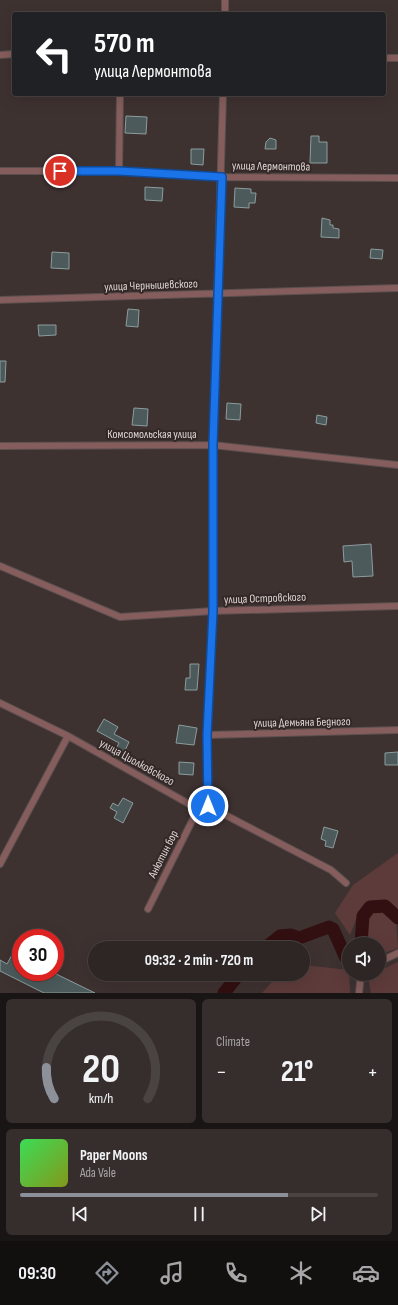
<!DOCTYPE html>
<meta charset="utf-8">
<style>
body{margin:0;font-family:"Sofia Sans Condensed",sans-serif;background:#362e2d;color:#f1f3f6;height:100vh;display:flex;flex-direction:column;font-size:15px;white-space:nowrap}
*{box-sizing:border-box;margin:0}
p{font-size:13px;color:#a7a5a7}
.icon{flex:none;width:22px;height:22px;fill:none;stroke:currentColor;stroke-width:2;stroke-linecap:round;stroke-linejoin:round}
.map{position:relative;height:993px;overflow:hidden}
.side{display:flex;flex-direction:column;gap:6px;padding:6px;background:#191514;flex:1}
.side>*{flex:none}
.top-card{position:absolute;left:12px;top:12px;width:374px;height:84px;border-radius:4px;box-shadow:0 4px 16px #0002,0 0 0 1px #494342;background:#202124;color:#fff;overflow:hidden}
.fabs{position:absolute;left:342px;top:937px;display:grid;gap:8px}
.fabs a{display:grid;place-items:center;width:44px;height:44px;border-radius:50%;background:#2e2625;box-shadow:0 4px 16px #0002,0 0 0 1px #494342;font-size:20px}
.speed{position:absolute;left:12px;top:929px;display:flex;gap:8px;font-size:20px;font-weight:700;text-align:center}
.speed>*{display:grid;place-content:center;width:52px;height:52px;border-radius:50%;background:#2e2625;box-shadow:0 4px 16px #0002,0 0 0 1px #494342;line-height:1}
.speed .limit{border:6px solid #d22;background:#fff;color:#111}
.pin{position:absolute;display:grid;place-items:center;width:34px;height:34px;color:#fff;margin:-17px;border:2px solid #fff;border-radius:50%;box-shadow:0 1px 4px #0007}
.me{position:absolute;width:44px;margin:-22px;rotate:0deg;stroke-linejoin:round;filter:drop-shadow(0 0 3px #0008)}
.turn{display:flex;align-items:center;gap:14px;height:84px;padding:0 16px;font-size:18px}
.turn .icon{width:52px;height:52px;stroke-width:2.5}
.turn b{display:block;font-size:28px;line-height:34px}
.big{font-size:30px;font-weight:700;line-height:1.1}
.side .card{flex:1;display:flex;flex-direction:column;justify-content:center;gap:6px;min-width:0;padding:0 14px;border-radius:6px;background:#362e2d}
.side .dial{align-items:center;gap:0}
.dial svg{height:104px;overflow:visible;fill:none;stroke:#494342;stroke-width:7;stroke-linecap:round;text-anchor:middle}
.dial text{fill:#f1f3f6;stroke:none}
.song{display:flex;align-items:center;gap:12px}
.cover{width:48px;height:48px;border-radius:6px;background:linear-gradient(135deg,hsl(130 70% 55%),hsl(70 70% 35%))}
.played{height:4px;border-radius:2px;background:linear-gradient(90deg,#8c9099 75%,#494342 75%)}
.keys{display:flex;justify-content:space-around;direction:ltr}
.heat{display:flex;justify-content:space-between;align-items:center;font-size:22px;direction:ltr}
.side .tiles{flex:1;display:grid;gap:6px;grid-template-columns:1fr 1fr}
.card:last-child{grid-column:span 2}
.trip{position:absolute;left:88px;top:941px;width:222px;height:40px;border-radius:20px;background:#2e2625;box-shadow:0 4px 16px #0002,0 0 0 1px #494342;font-weight:700;line-height:40px;text-align:center}
.menu{display:flex;height:64px;justify-content:space-around;align-items:center;background:#120f0f;color:#a7a5a7}
.menu .icon{width:28px;height:28px}
.menu .selected{color:#8c9099}
.menu b{font-size:18px;color:#f1f3f6}
.map>svg:first-child{display:block}
</style>
<div class="map">
<svg width="398" height="993" viewBox="0 0 398 993">
<rect width="100%" height="100%" fill="#3e3231"/>
<path fill="#5e3b3b" d="M398,853V915L385,904L369,902L358,914L350,935L335,913L353,885Z
M383,909L396,922L398,948L379,955V944H363C365,925 361,914 383,909Z
M398,962V993H371L368,977L379,974V971Z
M303,965L349,970L350,993H262L279,974H303Z"/>
<g fill="none" stroke-linecap="round" stroke-linejoin="round">
<path stroke="#320f10" stroke-width="13" d="M361,944L363,916L370,907L385,906L398,918
M265,948L280,936L291,935L299,938L329,927L333,929L345,956H349
M224,993L239,974"/>
</g>
<path fill="#4c5a5b" stroke="#8c9c9d" d="M126,116L147,117L146,134L125,133Z
M311,136H319V142H327V163H310Z
M270,138L276,140V149H265L266,142Z
M191,149H204L203,165L191,164Z
M145,187L163,188L162,201L145,200Z
M235,188L251,189V193H256L255,203H249V208L234,207Z
M322,218L330,220V225H333V228L339,229V238L321,237Z
M371,249L383,250L382,259L370,258Z
M52,252L69,253V269L51,268Z
M128,309L139,310L138,327L126,326Z
M38,325H56V335L39,336Z
M0,361H6L5,382H0Z
M227,403L241,404L240,420L226,419Z
M134,408L148,409L147,426L132,425Z
M317,415L327,417L326,425L316,423Z
M371,544L373,576L353,577L352,561L344,562L343,546Z
M190,664H199L197,690H185L186,678H190Z
M104,719L118,727L114,734L129,742L122,757L114,753L119,743L97,731Z
M179,725L197,728L194,745L176,743Z
M398,752V765H385V753Z
M179,762L194,763L193,775L179,774Z
M123,798L133,803L123,823L114,818L117,812L110,808L113,803L118,806Z
M324,827L338,831L333,848L325,846L326,841L321,839Z
M13,953L21,957V972H52L95,993H44L0,971V960L7,964Z"/>
<g fill="none" stroke-linecap="round" stroke-linejoin="round">
<g stroke="#5b4f4f" stroke-width="8">
<path id="street" d="M225,14V0
M0,55L14,54
M384,58H398
M0,171H119L222,177L398,178
M119,171L120,94
M0,300L398,288
M0,446L213,445L398,465
M0,566L120,617L213,611L398,606
M0,703L68,736L198,809L208,806L331,870L346,883
M207,735L398,730
M208,806L207,735L213,611V445L223,94
M0,864L68,736
M148,909L198,809
M379,962L398,953
M359,993L361,974"/>
</g>
<use href="#street" stroke="#855d5c" stroke-width="6"/>
</g>
<g fill="none" stroke-linecap="round" stroke-linejoin="round">
<g stroke="#114b97" stroke-width="10">
<path id="route" d="M60,171H119L222,177L213,445V611L207,735L208,806"/>
</g>
<use href="#route" stroke="#1a73e8" stroke-width="7"/>
</g>
<g text-anchor="middle" stroke-width="4" stroke-linejoin="round" paint-order="stroke">
<g font-size="12" fill="#ddd5d5" stroke="#342827">
<text transform="translate(271 166) rotate(1)" y="4">улица Лермонтова</text>
<text transform="translate(151 285) rotate(-2)" y="4">улица Чернышевского</text>
<text x="152" y="438">Комсомольская улица</text>
<text transform="translate(265 598) rotate(-2)" y="4">улица Островского</text>
<text transform="translate(302 722) rotate(-1)" y="4">улица Демьяна Бедного</text>
<text transform="translate(137 762) rotate(29)" y="4">улица Циолковского</text>
<text transform="translate(163 854) rotate(-63)" y="4">Анютин бор</text>
</g>
</g>
</svg>
<div class="fabs">
<a><svg class="icon" aria-label="sound" viewBox="0 0 24 24"><path d="M4 9h4l5-4v14l-5-4H4zM17 9q2 3 0 6"/></svg></a>
</div>
<div class="speed"><div class="limit">30</div></div>
<div class="pin" style="left:60px;top:171px;background:#d93025"><svg class="icon" aria-label="arrive" viewBox="0 0 24 24"><path d="M6 21V4h12l-3 4 3 4H6"/></svg></div>
<svg class="me" style="left:208px;top:806px" viewBox="-20 -20 40 40"><circle r="17" fill="#1a73e8" stroke="#fff" stroke-width="3"/><path d="M0-11L8 9 0 5-8 9z" fill="#fff"/></svg>
<div class="trip">09:32 · 2 min · 720 m</div>
<div class="top-card">
<div class="turn"><svg class="icon" aria-label="left" viewBox="0 0 24 24"><path d="M17 20v-9H6M10 6l-5 5 5 5"/></svg><div><b>570 m</b>улица Лермонтова</div></div>
</div>
</div>
<section class="side">
<div class="tiles">
<div class="card dial"><svg viewBox="0 0 100 80">
<path d="M14 69A42 42 0 1 1 86 69"/>
<path d="M14 69A42 42 0 0 1 8 45" stroke="#8c9099"/>
<text x="50" y="56" font-size="32" font-weight="700">20</text>
<text x="50" y="72" font-size="11">km/h</text>
</svg></div>
<div class="card"><p>Climate</p>
<div class="heat"><a>−</a><b class="big">21°</b><a>+</a></div>
</div>
<div class="card">
<div class="song"><i class="cover"></i><div><b>Paper Moons</b><p>Ada Vale</p></div></div>
<div class="played"></div>
<div class="keys"><svg class="icon" aria-label="previous" viewBox="0 0 24 24"><path d="M18 5L8 12l10 7zM5 5v14"/></svg><svg class="icon" aria-label="pause" viewBox="0 0 24 24"><path d="M8 5v14M16 5v14"/></svg><svg class="icon" aria-label="next" viewBox="0 0 24 24"><path d="M6 5l10 7-10 7zM19 5v14"/></svg></div>
</div>
</div>
</section>
<nav class="menu">
<b>09:30</b>
<svg class="icon selected" aria-label="directions" viewBox="0 0 24 24"><path d="M12 3l9 9-9 9-9-9zM9 14v-3h6M13 9l2 2-2 2"/></svg>
<svg class="icon" aria-label="music" viewBox="0 0 24 24"><path d="M9 18V5l10-2v13"/><circle cx="6" cy="18" r="3"/><circle cx="16" cy="16" r="3"/></svg>
<svg class="icon" aria-label="phone" viewBox="0 0 24 24"><path d="M5 4h4l2 5-3 2q2 4 5 5l2-3 5 2v4C11 20 4 13 5 4z"/></svg>
<svg class="icon" aria-label="climate" viewBox="0 0 24 24"><path d="M12 3v18M4 7l16 10M4 17L20 7"/></svg>
<svg class="icon" aria-label="car" viewBox="0 0 24 24"><path d="M5 17H2v-5l4-1 3-4h7l3 4 3 1v5h-3M9 17h6M6 11h13"/><circle cx="7" cy="17" r="2"/><circle cx="17" cy="17" r="2"/></svg>
</nav>
